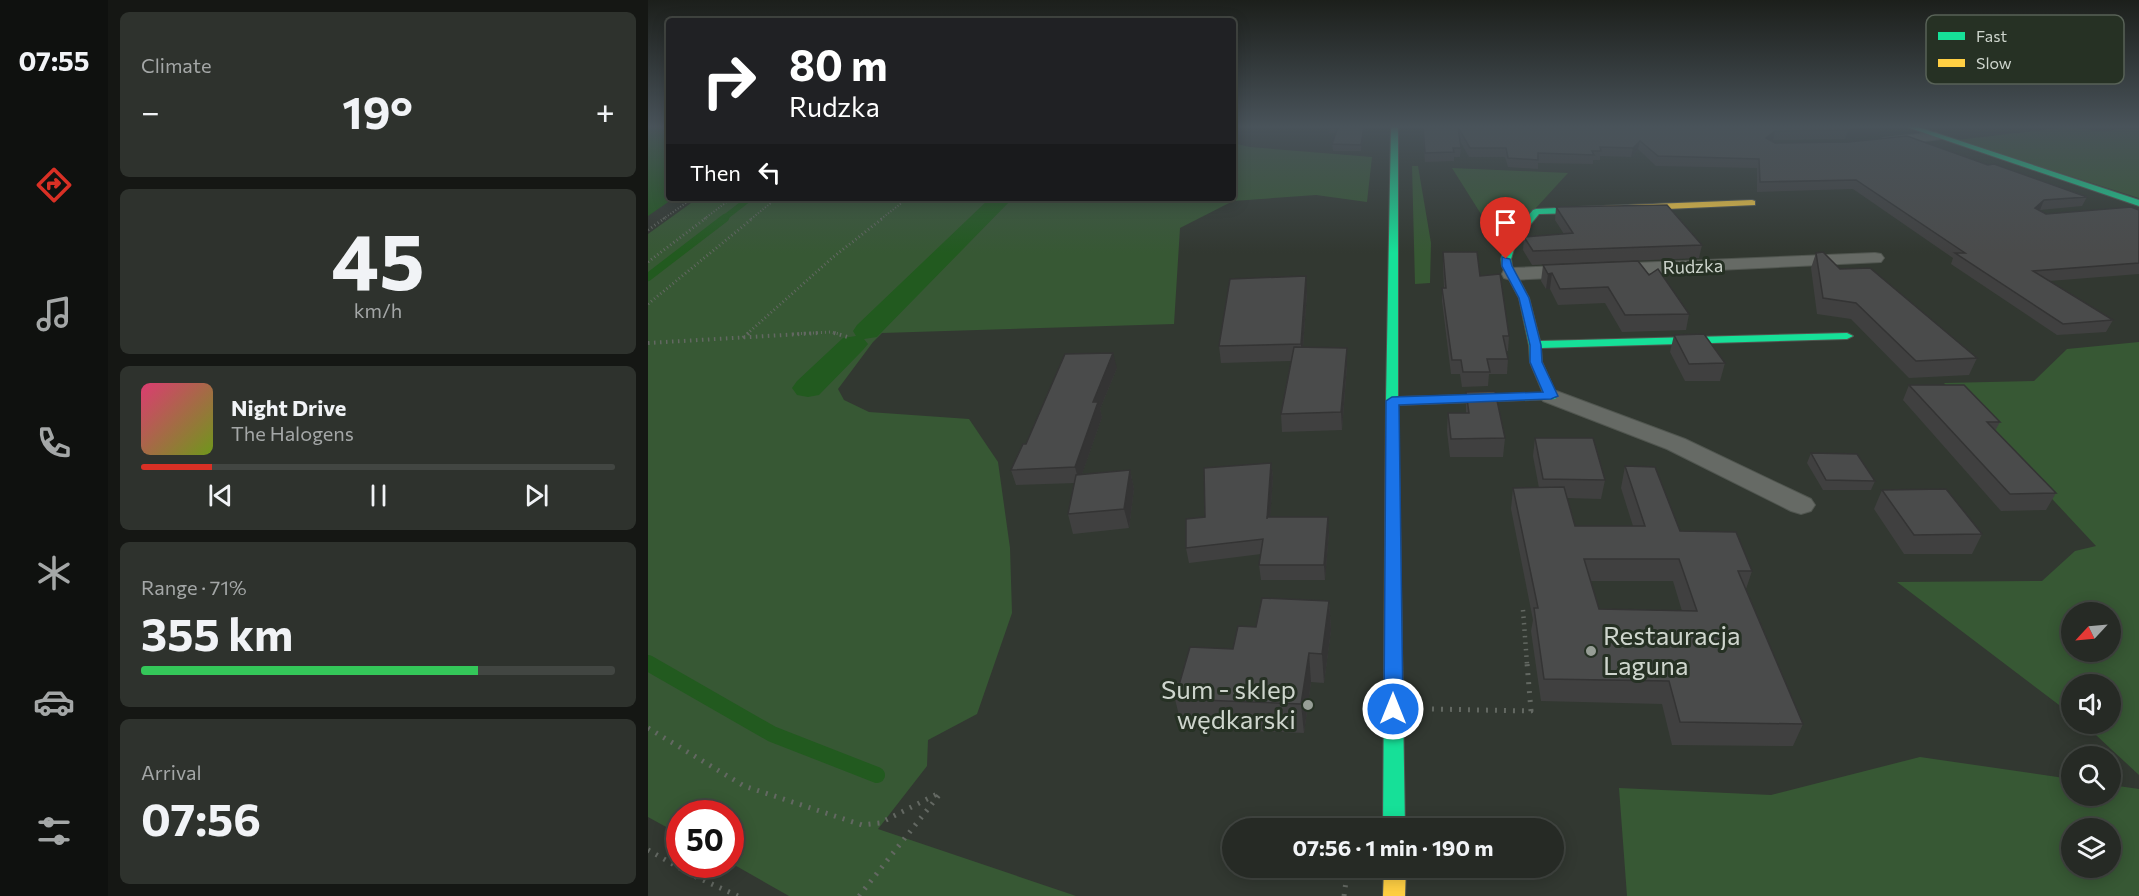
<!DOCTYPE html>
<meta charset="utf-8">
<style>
body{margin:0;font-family:Commissioner,sans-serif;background:#2e322d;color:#f1f3f6;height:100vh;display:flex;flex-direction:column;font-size:22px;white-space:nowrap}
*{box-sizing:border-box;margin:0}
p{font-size:20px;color:#a4a7a7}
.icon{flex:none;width:33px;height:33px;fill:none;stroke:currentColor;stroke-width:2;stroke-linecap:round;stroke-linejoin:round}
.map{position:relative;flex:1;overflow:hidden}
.side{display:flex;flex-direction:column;gap:12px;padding:12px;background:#151714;width:540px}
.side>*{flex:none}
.banner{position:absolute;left:18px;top:18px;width:570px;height:183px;border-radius:6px;box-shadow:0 3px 15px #0003,0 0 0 2px #424642;background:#202124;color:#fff;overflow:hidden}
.needle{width:39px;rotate:244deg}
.fabs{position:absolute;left:1413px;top:602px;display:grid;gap:12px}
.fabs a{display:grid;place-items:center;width:60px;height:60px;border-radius:50%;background:#262a25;box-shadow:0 3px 15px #0003,0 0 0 2px #424642;font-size:30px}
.speed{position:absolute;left:18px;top:800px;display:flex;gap:12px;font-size:30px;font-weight:700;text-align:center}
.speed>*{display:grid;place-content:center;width:78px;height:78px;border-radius:50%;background:#262a25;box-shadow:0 3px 15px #0003,0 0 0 2px #424642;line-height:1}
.speed .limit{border:9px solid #d22;background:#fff;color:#111}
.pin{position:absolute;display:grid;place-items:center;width:51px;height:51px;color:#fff;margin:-62px -26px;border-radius:50% 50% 50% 0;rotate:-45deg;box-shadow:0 0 6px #0007}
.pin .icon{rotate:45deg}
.me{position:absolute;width:66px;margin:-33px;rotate:0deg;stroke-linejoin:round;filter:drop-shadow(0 0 4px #0008)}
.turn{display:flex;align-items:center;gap:21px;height:126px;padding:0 24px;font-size:27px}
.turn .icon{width:78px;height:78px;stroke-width:2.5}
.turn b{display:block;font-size:42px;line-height:51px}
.then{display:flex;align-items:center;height:57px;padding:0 24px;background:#0003;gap:12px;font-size:22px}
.big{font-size:45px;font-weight:700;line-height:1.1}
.side .card{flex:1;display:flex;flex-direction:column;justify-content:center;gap:9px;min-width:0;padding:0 21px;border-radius:9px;background:#2e322d}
.side .dial{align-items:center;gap:0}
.dial b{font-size:78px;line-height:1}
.song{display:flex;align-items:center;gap:18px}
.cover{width:72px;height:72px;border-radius:9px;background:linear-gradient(135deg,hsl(340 70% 55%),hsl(80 70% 35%))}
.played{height:6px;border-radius:3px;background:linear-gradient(90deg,#d93025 15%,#424642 15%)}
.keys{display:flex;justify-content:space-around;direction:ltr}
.heat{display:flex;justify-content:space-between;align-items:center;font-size:33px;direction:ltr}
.charge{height:9px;border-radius:4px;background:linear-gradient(90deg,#34c759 71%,#424642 0)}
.trip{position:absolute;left:574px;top:818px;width:342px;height:60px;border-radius:30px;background:#262a25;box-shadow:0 3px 15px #0003,0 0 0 2px #424642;font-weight:700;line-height:60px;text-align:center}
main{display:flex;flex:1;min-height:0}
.dock{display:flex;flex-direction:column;width:108px;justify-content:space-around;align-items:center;background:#0f110f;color:#a4a7a7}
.dock .icon{width:42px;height:42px}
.dock .active{color:#d93025}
.dock b{font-size:27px;color:#f1f3f6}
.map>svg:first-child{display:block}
</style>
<main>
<nav class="dock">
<b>07:55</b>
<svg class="icon active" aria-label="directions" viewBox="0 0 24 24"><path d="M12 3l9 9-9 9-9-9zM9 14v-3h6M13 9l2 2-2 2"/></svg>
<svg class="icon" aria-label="music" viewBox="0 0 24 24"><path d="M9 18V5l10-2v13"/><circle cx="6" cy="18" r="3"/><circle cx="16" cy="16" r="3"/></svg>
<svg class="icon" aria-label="phone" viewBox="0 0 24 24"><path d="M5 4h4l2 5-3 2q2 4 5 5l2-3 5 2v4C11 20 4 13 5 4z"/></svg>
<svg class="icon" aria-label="climate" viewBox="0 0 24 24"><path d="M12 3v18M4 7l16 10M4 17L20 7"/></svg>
<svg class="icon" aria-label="car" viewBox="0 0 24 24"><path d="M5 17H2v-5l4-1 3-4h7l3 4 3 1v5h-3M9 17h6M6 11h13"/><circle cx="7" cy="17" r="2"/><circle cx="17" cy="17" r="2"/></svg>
<svg class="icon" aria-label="filters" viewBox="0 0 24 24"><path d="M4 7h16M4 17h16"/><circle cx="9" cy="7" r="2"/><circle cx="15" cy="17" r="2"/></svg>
</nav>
<section class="side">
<div class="card"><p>Climate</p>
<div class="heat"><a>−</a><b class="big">19°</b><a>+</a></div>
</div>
<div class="card dial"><b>45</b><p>km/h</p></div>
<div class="card">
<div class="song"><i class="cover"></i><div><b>Night Drive</b><p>The Halogens</p></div></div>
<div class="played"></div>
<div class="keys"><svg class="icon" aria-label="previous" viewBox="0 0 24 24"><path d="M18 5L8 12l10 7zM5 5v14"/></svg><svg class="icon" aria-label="pause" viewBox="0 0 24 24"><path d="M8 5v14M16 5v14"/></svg><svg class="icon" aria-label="next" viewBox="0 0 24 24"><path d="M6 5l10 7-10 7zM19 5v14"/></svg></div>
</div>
<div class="card"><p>Range · 71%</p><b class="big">355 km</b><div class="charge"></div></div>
<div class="card"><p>Arrival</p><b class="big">07:56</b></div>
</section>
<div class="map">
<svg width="1491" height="896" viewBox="0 0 1491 896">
<rect width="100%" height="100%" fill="#323831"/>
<path fill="#375834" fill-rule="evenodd" d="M1419,127C1431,127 1442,131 1453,131C1467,131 1476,126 1491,130V198L1309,140Z
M585,143L602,147L724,157L719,202L668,195L585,201L532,228L526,324L234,333L225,342L190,389L196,400L221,412L321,419L350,462L362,548L364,613L329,714L280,740L279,766L230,829L428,896H141L83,863L82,813H32L31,834L0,817V234L50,198H585Z
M764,166H770L783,243L782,283L767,284Z
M804,168L920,173L887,209L850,241Z
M1491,342V775L1435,723H1462V684H1424L1423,714L1249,582L1394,581L1427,551L1448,546L1296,383L1386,381L1419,349ZM1424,612H1462V651H1424Z
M1272,757L1423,779L1424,795H1462L1463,785L1491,789V896H979L971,788L1123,795ZM1424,828H1462V867H1424Z"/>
<path fill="#225a1f" d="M0,127H21V198H26L0,216Z"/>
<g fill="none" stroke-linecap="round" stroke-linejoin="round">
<path stroke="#225a1f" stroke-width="6" d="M75,219L102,198"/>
<path stroke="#225a1f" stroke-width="8" d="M0,277L77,218"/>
<path stroke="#225a1f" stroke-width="16" d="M0,663L124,734L229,775"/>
<path fill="#225a1f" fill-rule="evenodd" d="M342,198H365L229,337L216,339L220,344L215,350L171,395L160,397L149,395L144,388L149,381L195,338L208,336L205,331L209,325Z"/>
<g stroke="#515650" stroke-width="2">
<path id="street" d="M1288,132L1295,136L1293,139L1235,146L1228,142L1235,138Z
M1227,253L1233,254L1236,258L1233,262L863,280L856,278L854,274L856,270L863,268Z
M903,389L1037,439L1163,499L1167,505L1163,511L1153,514L1143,511L1019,449L895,401L891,396L895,391Z"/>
</g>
<g stroke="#515650" stroke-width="2">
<path id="fast" d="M743,127H750V397L895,393L882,362L881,345L871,298L854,266L853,259L859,241L885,210L888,209L930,207L934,210L930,213L891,214L868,242L863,259L864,266L881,298L892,341L1199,333L1205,336L1199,339L893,348L894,362L909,396L907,399L750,405L757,828H735L738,401Z
M1259,127H1270L1491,200V206Z"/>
</g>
<g stroke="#515650" stroke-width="2">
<path id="slow" d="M1104,200L1107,201V205L930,213L926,210L930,207Z
M736,867H758L757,896H735Z"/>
</g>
<path stroke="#636862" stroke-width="2" stroke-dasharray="1 2" stroke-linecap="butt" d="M15,219L45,198
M56,219L84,198
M103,219L129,198
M233,219L260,198"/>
<path stroke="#636862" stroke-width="3" stroke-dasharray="1 3" stroke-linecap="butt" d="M0,230L17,218
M0,262L58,218
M0,304L105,218
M99,334L184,258L235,218
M145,334L183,332L191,334"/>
<path stroke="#636862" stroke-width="4" stroke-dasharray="1.5 4.5" stroke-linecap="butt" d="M186,333L203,338
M95,338L101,333
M0,343L170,333"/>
<path stroke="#636862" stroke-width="4.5" stroke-dasharray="1.5 5" stroke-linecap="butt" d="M875,610L879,664"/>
<path stroke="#636862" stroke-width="5" stroke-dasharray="2 7" stroke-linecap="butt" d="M784,709L883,711L879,663
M0,728L96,786L214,825L232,823L293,792
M0,850L44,875L90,896
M211,896L291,795
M696,896L700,867"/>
<use href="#street" fill="#666a65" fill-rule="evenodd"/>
<use href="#fast" fill="#16e098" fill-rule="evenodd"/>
<use href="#slow" fill="#ffcf43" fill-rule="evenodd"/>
</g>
<path fill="#404040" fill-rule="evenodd" d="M605,127H639L637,129Z
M680,127H717L713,151H685L684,144L688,133H681Z
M774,127H1252L1232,130L1230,135L1197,139L1125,140L1123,141L1127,143L1340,165L1439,197L1434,206L1392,210L1398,214L1491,210V274L1401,281L1465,320L1458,332L1409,335L1303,264L1305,258L1205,189L1109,192V168L1008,166L990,149L983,157L952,156V160H945V164L890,163V169L860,167L857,157H821L811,139L813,148L812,157H806V161L777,162Z
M908,207L1054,245L1051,258L884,265L875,250L876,237L916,234L907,220Z
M795,252L832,276L861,336L860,351H858L860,359L859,374H841L840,386L814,387L812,374H803L794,301V288H796L795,265Z
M1168,253L1329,358L1321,375L1261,378L1203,319L1169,314L1163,268Z
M895,265L1001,275L1041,314L1038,330L974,332L957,303L910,305L902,289H898L893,281Z
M659,292L655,347L699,348V365L694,430L634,432L633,414L643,361L573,363L571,346Z
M1026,335L1077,363L1072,381H1037L1022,352Z
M469,368L452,409L454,417L434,474L482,470L486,489L481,528L425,534L420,514L427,483L368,485L363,470L378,444Z
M1261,385L1352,422L1347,431L1408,493L1398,510L1353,511L1255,400Z
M818,392L857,438L855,457H802L799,431L800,413H818Z
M887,438L957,480L953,499L919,498L927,526H985L973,488L977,466L1032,531L1104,571L1098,589L1155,724L1145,746L1024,745L1014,704L893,701L883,631L885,620L863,509L865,488H891L885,456ZM943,581H1025L1034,611L951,609Z
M1163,453L1227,481L1223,490H1175L1159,463Z
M623,463L625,477L622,517L681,532L677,580H613L611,565L613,554L541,563L538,548L557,517Z
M1234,490L1334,534L1324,554H1256L1226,509Z
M681,601L683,630L676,683L663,682L656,733L534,728L527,699L585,649L608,627Z"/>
<path fill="#343434" d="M716,127H717L713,151V145Z
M1223,127H1252L1232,130L1230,135L1197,139L1200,130Z
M1127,131L1125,140L1116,147L1118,138Z
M992,141L990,149L983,157L985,148Z
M1396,200L1392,210L1387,208Z
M904,273L902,289H898L900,274Z
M658,276L659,292L654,361L653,344Z
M699,348V365L694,430L693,412Z
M465,353L469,368L452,409L454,417L431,483L427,467L445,402Z
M623,463L625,477L621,534L619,519Z
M482,470L486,489L481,528L476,509Z
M680,517L681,532L677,580L676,565Z
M681,601L683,630L676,683L674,654Z
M661,653L663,682L656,733L653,704Z"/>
<path fill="#4a4b4b" stroke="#343434" stroke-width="1.5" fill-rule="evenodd" d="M690,127H716L713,145L684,144Z
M775,127H810L813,148H805L806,152L777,153Z
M810,127H1229L1200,130L1127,131L1118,138L1127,143L1200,142L1259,136L1340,165L1346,164L1439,197L1396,200L1387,208L1398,214L1483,207L1491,210V263L1385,271L1465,320L1415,324L1307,253H1317L1208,180L1112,182L1111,159L1010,156L992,141L985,148L952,147L953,151H944L946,155L890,153V160L860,158L858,148H822Z
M1019,205L1054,245L885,251L876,237L925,233L908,207Z
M795,252H829L832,276L852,274L861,336H855L860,359H839L842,372H815L813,360H804L794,288H798Z
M1175,252L1192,269L1222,268L1329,358L1268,361L1208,303L1175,298L1168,253Z
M990,261L1001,275L1010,269L1041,314L977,315L960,287L912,289L904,273L900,274L895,265Z
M658,276L653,344L571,346L582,279Z
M1056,334L1077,363L1041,364L1026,335Z
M646,347L699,348L693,412L633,414Z
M465,353L445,402H450L427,467L363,470L375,444H378L417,354Z
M1261,385H1316L1352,422H1339L1408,493L1362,494Z
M847,391L857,438L803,439L800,413H821L818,392Z
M887,438H945L957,480L895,479Z
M1163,453L1209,454L1227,481L1178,480Z
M623,463L619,519V517H680L676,565H611L615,539L538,548V519L557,517L556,468Z
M977,466L1007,467L1032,531L1088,532L1104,571H1090L1155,724L1032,722L1021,681L896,679L886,608H890L865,488L916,487L927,526H997ZM936,559H1031L1049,611L951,609Z
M482,470L476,509L420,514L428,475Z
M1298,489L1334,534L1266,535L1234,490Z
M614,598L681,601L674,654L661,653L653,704L527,699L542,647L585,649L590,626L608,627Z"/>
<linearGradient id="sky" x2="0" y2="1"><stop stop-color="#1c1f1b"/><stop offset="0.5" stop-color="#49535a"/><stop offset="1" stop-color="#49535a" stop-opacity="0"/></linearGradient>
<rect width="1491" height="253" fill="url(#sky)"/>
<path fill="#1a73e8" stroke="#114b97" stroke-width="1.5" d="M854,257L862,259L864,266L881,298L893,345L894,362L910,396L903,399L751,405L755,709L752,715L745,717L738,715L736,709L738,401L744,397L895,392L882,362V345L871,298L854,266Z"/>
<g fill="#979e96" stroke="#263124" stroke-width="2">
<circle cx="943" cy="651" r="6"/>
<circle cx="660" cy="705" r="6"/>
</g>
<g text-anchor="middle" stroke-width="6" stroke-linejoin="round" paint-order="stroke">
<g font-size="18" fill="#ced5cd" stroke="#263124">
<text transform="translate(1045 267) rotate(-2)" y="6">Rudzka</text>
</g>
<g font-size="26" fill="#ced5cd" stroke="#263124" text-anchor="start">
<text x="955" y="645">Restauracja<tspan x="955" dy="30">Laguna</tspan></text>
<text x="648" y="699" text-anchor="end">Sum - sklep<tspan x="648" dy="30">wędkarski</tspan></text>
</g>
</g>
<rect x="1278" y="15" width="198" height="69" rx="9" fill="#263124" stroke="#586257" stroke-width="1.5"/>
<rect x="1290" y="32" width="27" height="8" fill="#16e098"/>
<rect x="1290" y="59" width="27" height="8" fill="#ffcf43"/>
<g font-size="16" fill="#ced5cd">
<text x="1328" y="42">Fast</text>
<text x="1328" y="69">Slow</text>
</g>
</svg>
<div class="fabs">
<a><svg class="needle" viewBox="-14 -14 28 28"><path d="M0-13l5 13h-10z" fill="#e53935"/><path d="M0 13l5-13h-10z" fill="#a4a7a7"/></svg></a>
<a><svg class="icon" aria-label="sound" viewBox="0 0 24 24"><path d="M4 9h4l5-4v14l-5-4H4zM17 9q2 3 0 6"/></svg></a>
<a><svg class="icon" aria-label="search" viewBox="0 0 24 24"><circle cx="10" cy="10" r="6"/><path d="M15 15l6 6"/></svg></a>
<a><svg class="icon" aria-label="layers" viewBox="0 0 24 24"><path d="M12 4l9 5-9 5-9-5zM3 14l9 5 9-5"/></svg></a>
</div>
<div class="speed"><div class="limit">50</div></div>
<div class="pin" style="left:858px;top:259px;background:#d93025"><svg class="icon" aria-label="arrive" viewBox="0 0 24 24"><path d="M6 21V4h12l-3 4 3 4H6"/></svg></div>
<svg class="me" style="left:745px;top:709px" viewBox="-20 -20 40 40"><circle r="17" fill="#1a73e8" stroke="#fff" stroke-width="3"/><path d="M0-11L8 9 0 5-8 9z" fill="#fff"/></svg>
<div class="trip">07:56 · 1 min · 190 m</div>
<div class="banner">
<div class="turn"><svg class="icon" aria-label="right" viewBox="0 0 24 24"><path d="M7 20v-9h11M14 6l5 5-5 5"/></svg><div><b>80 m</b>Rudzka</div></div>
<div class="then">Then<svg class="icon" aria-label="left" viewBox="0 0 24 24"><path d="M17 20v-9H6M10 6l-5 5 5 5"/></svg></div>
</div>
</div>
</main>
